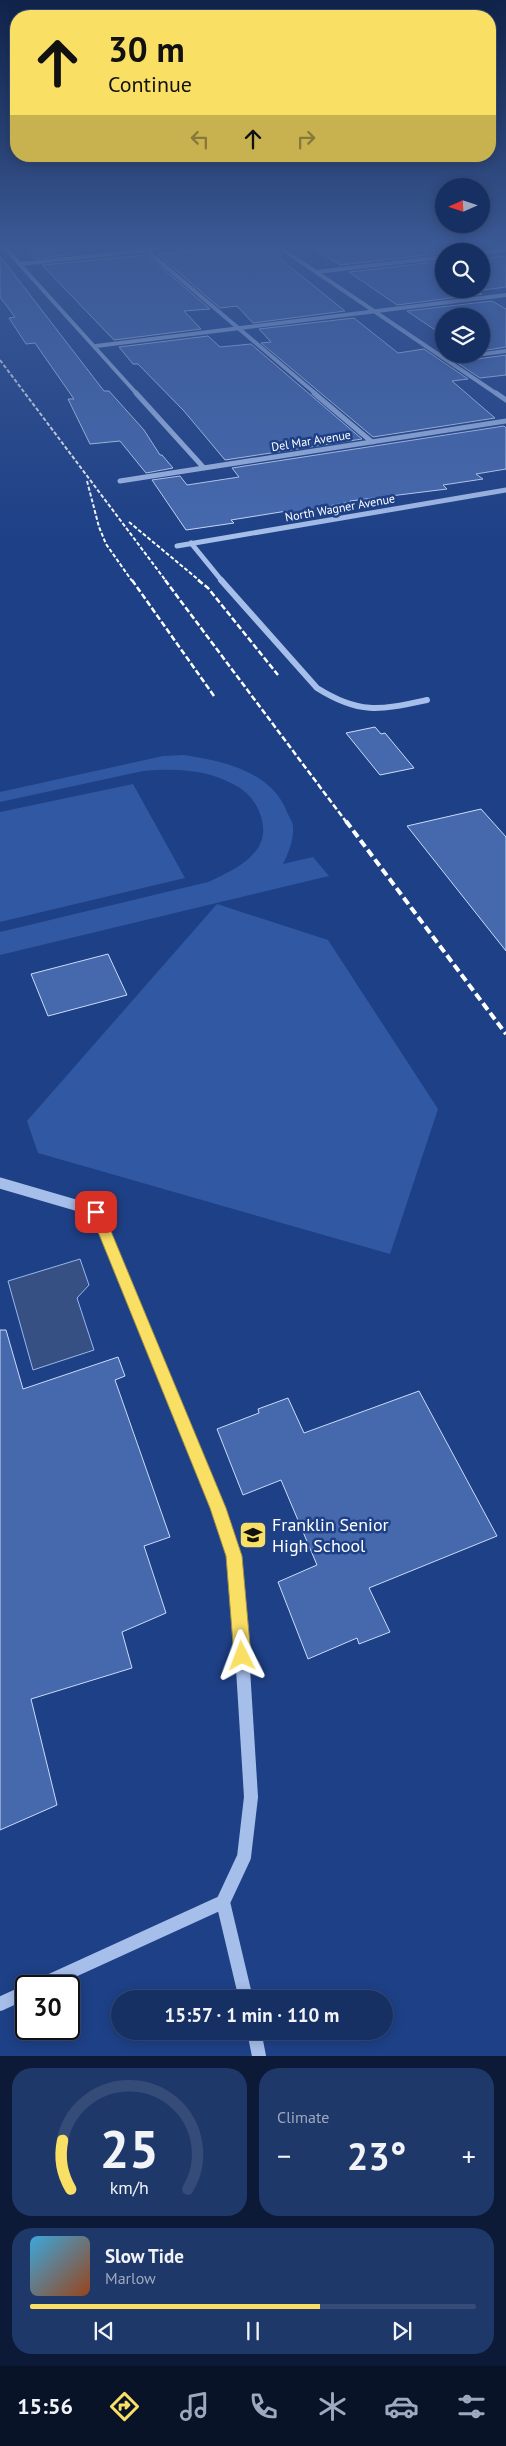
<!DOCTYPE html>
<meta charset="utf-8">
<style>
body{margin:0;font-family:"PT Sans",sans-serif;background:#1f386a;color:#f1f3f6;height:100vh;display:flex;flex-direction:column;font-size:19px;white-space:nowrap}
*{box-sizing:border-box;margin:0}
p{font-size:16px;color:#9ea9bf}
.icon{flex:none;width:28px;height:28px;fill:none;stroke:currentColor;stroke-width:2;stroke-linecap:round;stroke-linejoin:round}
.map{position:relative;height:2056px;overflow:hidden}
.drawer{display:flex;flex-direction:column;gap:12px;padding:12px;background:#0c1a37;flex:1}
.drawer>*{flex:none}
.guide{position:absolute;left:10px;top:10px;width:486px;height:152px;border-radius:20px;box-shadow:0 2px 12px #0003,0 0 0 1px #354b78;background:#fadf65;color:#111;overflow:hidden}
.needle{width:32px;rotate:267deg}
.tools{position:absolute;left:435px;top:178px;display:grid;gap:10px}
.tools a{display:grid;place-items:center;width:55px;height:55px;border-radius:50%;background:#163064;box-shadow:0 2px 12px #0003,0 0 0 1px #354b78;font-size:25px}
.speed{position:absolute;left:15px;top:1975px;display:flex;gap:10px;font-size:25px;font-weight:700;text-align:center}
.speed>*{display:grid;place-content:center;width:65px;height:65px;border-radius:50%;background:#163064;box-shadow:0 2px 12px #0003,0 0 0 1px #354b78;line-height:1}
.speed .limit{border:2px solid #111;border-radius:8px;background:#fff;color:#111}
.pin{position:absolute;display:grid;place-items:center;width:42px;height:42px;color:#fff;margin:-21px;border-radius:10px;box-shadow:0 2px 8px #0006}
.me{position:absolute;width:55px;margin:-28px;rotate:357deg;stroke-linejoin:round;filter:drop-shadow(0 0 4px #0008)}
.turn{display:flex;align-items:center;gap:18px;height:105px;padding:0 15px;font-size:22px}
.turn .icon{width:65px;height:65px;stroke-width:2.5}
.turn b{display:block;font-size:35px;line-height:42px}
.lanes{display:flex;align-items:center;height:48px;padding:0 15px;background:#0003;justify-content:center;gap:25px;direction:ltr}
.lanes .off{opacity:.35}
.big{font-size:38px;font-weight:800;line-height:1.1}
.drawer .tile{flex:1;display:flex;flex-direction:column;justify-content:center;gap:8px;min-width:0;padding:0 18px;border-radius:20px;background:#1f386a}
.drawer .dial{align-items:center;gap:0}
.dial svg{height:130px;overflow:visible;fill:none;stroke:#354b78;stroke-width:7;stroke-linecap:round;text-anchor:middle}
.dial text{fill:#f1f3f6;stroke:none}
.song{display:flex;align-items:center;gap:15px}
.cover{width:60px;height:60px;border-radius:8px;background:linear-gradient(135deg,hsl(200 70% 55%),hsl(20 70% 35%))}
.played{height:5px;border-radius:2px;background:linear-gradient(90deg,#fadf65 65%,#354b78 65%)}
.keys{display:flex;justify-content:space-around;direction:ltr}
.heat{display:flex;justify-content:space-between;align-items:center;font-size:28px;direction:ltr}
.drawer .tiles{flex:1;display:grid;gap:12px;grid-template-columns:1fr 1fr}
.tile:last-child{grid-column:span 2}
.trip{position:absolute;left:111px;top:1990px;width:282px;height:50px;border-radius:25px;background:#163064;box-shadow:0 2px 12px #0003,0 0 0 1px #354b78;font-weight:800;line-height:50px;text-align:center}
.menu{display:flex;height:80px;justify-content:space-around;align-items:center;background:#091328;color:#9ea9bf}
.menu .icon{width:35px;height:35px}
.menu .selected{color:#fadf65}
.menu b{font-size:22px;color:#f1f3f6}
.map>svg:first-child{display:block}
</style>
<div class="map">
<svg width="506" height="2056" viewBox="0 0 506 2056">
<rect width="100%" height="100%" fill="#1e4086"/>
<path fill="#3158a3" d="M184,755C223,761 271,771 287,812C289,817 293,822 293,827C294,840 288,853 283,864L313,857L329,876L0,955V932L208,882C238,868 276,851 259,811C254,799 245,790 233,784C206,769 173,768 143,771L0,802V792L163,756Z
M133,784L185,878L0,922V812Z
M217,904L328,940L438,1109L390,1254L38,1153L27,1121Z"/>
<path fill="#375083" stroke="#99b7ec" d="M80,1259L89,1285L77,1298L94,1350L33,1370L8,1281Z"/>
<path fill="#4669ae" stroke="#cbdaf8" d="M26,249H67L73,254L35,259Z
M221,249H278L282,254L279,258L345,311L253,323L237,306L220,308L157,254Z
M315,249H435L443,253L340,265Z
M147,255L210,309L184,311L201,329L114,340L42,265Z
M0,256L104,391H109L144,430L160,455H162L173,468L146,473L120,441L90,444L68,399H74L35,343L26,344L9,318L15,317L0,297Z
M506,256V287L476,291L482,294L397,305L349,272L444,261V289H481V259Z
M492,301L506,309V347L481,351V316H444V336L407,311Z
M354,318L398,353L424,349L468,379L452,381L495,418L373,437L261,343L271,342L259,329Z
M208,336L220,347L251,344L362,439L225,460L184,411L138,364H133L119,347Z
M506,355V375L480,378L456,362Z
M504,426L506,428V469L476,474L483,479L443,485L447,489L350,501L351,502L323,507L325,509L290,514L287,511L231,520L234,523L186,530L152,480L180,476L187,485L239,477L232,468Z
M375,727L381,734L385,733L414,768L380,775L346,733Z
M481,809L506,837V951L407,826Z
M108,954L127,995L48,1016L31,974Z
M0,1330H6L23,1389L118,1357L125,1376L115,1380L170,1537L144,1546L166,1613L122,1632L132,1668L31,1699L57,1805L0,1830Z
M419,1391L497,1536L369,1588L390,1632L359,1644L357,1638L308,1659L278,1582L317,1565L281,1480L243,1495L217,1429L259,1413L258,1409L288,1398L304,1433Z"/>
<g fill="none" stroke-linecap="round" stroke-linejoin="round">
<path stroke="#a6beea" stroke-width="4" d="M6,249L137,394
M145,249L316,394
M282,249L497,394
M481,253L506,250
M20,264L157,249
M316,272L444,257
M96,346L506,295
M446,359L506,351"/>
<path stroke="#a6beea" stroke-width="5" d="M136,393L204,468
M314,393L372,442
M496,393L506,400
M120,481L506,421
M191,543L222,581
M177,546L506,490"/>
<path stroke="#a6beea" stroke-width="6" d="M221,580L317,688C360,715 380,710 427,700"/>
<path stroke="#a6beea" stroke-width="11" d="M0,1183L96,1211L228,1537"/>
<path stroke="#a6beea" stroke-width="14" d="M227,1536L234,1556L238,1589L251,1797L244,1857L223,1902L246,1999
M39,1986L223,1902
M0,2004L26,1992
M254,2031L259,2056"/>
<path stroke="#fff" stroke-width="2" stroke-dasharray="4 2" stroke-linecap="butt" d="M0,360L166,581
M87,481L99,527L106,544L132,581
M129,522L200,581"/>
<path stroke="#fff" stroke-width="2.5" stroke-dasharray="6 2.5" stroke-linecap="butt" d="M132,580L214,696
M165,580L347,823
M198,580L208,588L278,675"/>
<path stroke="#fff" stroke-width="4" stroke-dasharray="8 4" stroke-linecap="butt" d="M346,821L506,1034"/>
</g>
<linearGradient id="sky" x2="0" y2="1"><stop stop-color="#10234a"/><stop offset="0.46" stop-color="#3b5995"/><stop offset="1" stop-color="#3b5995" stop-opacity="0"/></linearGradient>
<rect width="506" height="537" fill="url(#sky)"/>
<path fill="#fadf65" stroke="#a29142" d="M96,1206L103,1212L226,1508L242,1556L251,1656L248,1662L242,1664L236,1662L234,1656L226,1556L210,1508L90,1212Z"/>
<defs>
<g id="school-square" transform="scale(1.4375)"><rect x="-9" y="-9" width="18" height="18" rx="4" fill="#fadf65" stroke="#1e4086"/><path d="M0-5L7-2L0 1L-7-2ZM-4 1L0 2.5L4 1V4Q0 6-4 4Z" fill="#111"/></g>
</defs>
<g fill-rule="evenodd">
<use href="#school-square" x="253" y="1535"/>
</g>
<g text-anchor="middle" stroke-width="5" stroke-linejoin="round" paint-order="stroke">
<g font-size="12" fill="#fff" stroke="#1e4086">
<text transform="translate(311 441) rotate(-9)" y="4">Del Mar Avenue</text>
<text transform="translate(340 508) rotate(-10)" y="4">North Wagner Avenue</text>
</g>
<g font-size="18" fill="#fff" stroke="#1e4086" text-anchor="start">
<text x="272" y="1531">Franklin Senior<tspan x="272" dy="21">High School</tspan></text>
</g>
</g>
</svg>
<div class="tools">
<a><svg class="needle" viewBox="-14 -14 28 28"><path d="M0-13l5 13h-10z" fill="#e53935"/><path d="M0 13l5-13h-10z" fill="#9ea9bf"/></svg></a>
<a><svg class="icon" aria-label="search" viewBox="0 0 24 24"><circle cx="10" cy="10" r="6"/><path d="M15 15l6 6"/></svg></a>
<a><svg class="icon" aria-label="layers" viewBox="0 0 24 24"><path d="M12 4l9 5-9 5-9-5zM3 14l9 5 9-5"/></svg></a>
</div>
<div class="speed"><div class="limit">30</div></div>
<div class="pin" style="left:96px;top:1212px;background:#d93025"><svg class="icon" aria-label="arrive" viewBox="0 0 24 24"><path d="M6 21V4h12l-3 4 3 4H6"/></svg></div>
<svg class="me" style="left:242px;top:1656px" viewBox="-20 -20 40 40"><path d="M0-17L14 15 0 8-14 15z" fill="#fadf65" stroke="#fff" stroke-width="4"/></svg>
<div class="trip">15:57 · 1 min · 110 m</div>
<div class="guide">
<div class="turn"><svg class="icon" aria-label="ahead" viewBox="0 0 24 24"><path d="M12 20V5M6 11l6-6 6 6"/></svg><div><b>30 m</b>Continue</div></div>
<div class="lanes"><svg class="icon off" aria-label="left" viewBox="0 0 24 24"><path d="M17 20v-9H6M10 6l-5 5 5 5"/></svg><svg class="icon" aria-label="ahead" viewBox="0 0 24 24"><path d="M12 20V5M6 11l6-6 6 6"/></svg><svg class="icon off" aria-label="right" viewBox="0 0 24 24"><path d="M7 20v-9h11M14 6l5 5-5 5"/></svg></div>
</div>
</div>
<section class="drawer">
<div class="tiles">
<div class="tile dial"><svg viewBox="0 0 100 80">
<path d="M14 69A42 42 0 1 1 86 69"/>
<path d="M14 69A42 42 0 0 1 9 39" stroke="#fadf65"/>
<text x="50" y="56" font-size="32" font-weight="700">25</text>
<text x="50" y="72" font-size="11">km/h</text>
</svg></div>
<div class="tile"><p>Climate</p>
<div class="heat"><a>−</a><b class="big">23°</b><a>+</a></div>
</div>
<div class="tile">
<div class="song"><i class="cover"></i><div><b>Slow Tide</b><p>Marlow</p></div></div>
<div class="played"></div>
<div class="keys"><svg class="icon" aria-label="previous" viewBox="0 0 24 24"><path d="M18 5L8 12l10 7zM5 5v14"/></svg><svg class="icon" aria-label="pause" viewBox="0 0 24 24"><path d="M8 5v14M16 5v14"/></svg><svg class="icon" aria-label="next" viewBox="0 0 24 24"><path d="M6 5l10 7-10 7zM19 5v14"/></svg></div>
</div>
</div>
</section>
<nav class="menu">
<b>15:56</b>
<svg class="icon selected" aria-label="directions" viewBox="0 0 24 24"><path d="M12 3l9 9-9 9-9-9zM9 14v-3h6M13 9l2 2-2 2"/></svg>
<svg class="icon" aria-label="music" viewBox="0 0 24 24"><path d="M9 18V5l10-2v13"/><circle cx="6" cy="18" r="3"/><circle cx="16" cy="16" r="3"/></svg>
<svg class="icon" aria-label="phone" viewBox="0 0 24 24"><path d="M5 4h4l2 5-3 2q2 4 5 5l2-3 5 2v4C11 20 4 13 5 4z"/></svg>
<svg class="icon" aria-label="climate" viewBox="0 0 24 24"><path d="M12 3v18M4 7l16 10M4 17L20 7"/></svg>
<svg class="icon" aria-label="car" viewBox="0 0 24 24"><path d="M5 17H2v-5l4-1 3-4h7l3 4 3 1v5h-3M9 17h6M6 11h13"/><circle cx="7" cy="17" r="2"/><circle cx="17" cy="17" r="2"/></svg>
<svg class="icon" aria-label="filters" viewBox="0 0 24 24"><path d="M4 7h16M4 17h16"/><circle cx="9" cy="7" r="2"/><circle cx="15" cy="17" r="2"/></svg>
</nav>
